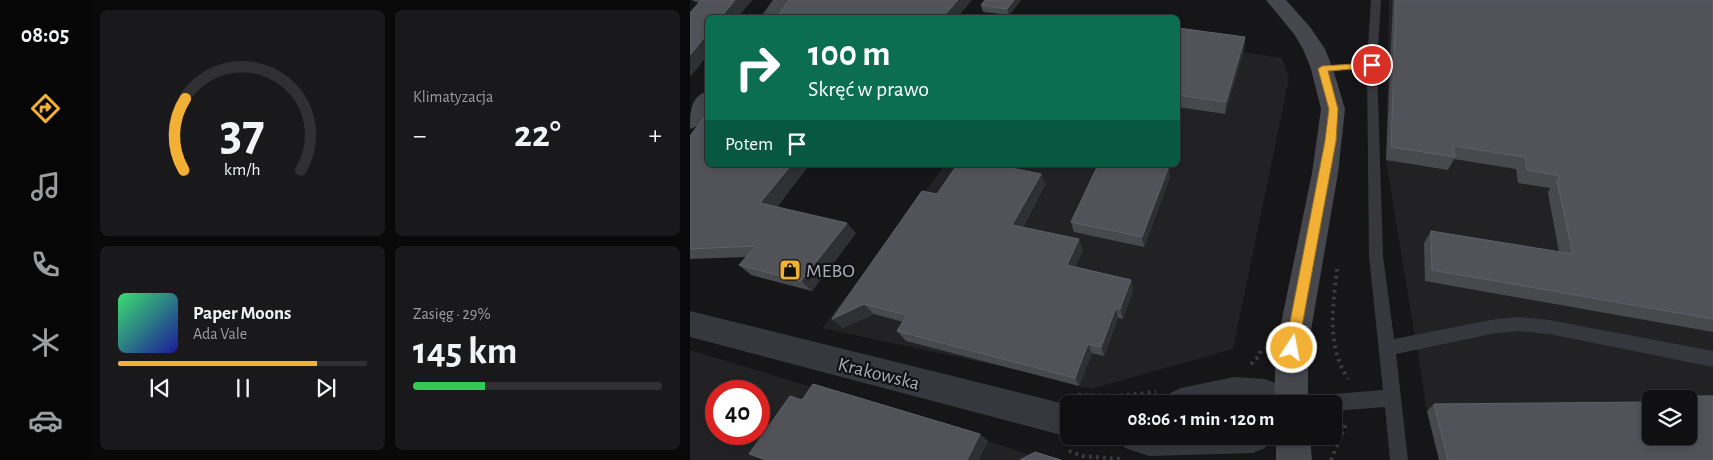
<!DOCTYPE html>
<html lang="pl">
<meta charset="utf-8">
<style>
body{margin:0;font-family:"Alegreya Sans",sans-serif;background:#19191b;color:#f1f3f6;height:100vh;display:flex;flex-direction:column;font-size:19px;white-space:nowrap}
*{box-sizing:border-box;margin:0}
p{font-size:16px;color:#9c9d9f}
.icon{flex:none;width:28px;height:28px;fill:none;stroke:currentColor;stroke-width:2;stroke-linecap:round;stroke-linejoin:round}
.map{position:relative;flex:1;overflow:hidden}
.sheet{display:flex;flex-direction:column;gap:10px;padding:10px;background:#09090a;width:600px}
.sheet>*{flex:none}
.top-card{position:absolute;left:15px;top:15px;width:475px;height:152px;border-radius:8px;box-shadow:0 2px 8px #0003,0 0 0 1px #303032;background:#0b6e4f;color:#fff;overflow:hidden}
.buttons{position:absolute;left:952px;top:390px;display:grid;gap:10px}
.buttons a{display:grid;place-items:center;width:55px;height:55px;border-radius:8px;background:#101012;box-shadow:0 2px 8px #0003,0 0 0 1px #303032;font-size:25px}
.speed{position:absolute;left:15px;top:380px;display:flex;gap:10px;font-size:25px;font-weight:700;text-align:center}
.speed>*{display:grid;place-content:center;width:65px;height:65px;border-radius:50%;background:#101012;box-shadow:0 2px 8px #0003,0 0 0 1px #303032;line-height:1}
.speed .limit{border:8px solid #d22;background:#fff;color:#111}
.pin{position:absolute;display:grid;place-items:center;width:42px;height:42px;color:#fff;margin:-21px;border:2px solid #fff;border-radius:50%;box-shadow:0 1px 5px #0007}
.me{position:absolute;width:55px;margin:-28px;rotate:11deg;stroke-linejoin:round;filter:drop-shadow(0 0 4px #0008)}
.turn{display:flex;align-items:center;gap:18px;height:105px;padding:0 20px;font-size:22px}
.turn .icon{width:65px;height:65px;stroke-width:2.5}
.turn b{display:block;font-size:35px;line-height:42px}
.then{display:flex;align-items:center;height:48px;padding:0 20px;background:#0003;gap:10px;font-size:19px}
.big{font-size:38px;font-weight:600;line-height:1.1}
.sheet .card{flex:1;display:flex;flex-direction:column;justify-content:center;gap:8px;min-width:0;padding:0 18px;border-radius:8px;background:#19191b}
.sheet .dial{align-items:center;gap:0}
.dial svg{height:130px;overflow:visible;fill:none;stroke:#303032;stroke-width:7;stroke-linecap:round;text-anchor:middle}
.dial text{fill:#f1f3f6;stroke:none}
.song{display:flex;align-items:center;gap:15px}
.cover{width:60px;height:60px;border-radius:8px;background:linear-gradient(135deg,hsl(140 70% 55%),hsl(240 70% 35%))}
.played{height:5px;border-radius:2px;background:linear-gradient(90deg,#f2b134 80%,#303032 80%)}
.keys{display:flex;justify-content:space-around;direction:ltr}
.heat{display:flex;justify-content:space-between;align-items:center;font-size:28px;direction:ltr}
.charge{height:8px;border-radius:4px;background:linear-gradient(90deg,#34c759 29%,#303032 0)}
.sheet .tiles{flex:1;display:grid;gap:10px;grid-template-columns:repeat(2,1fr)}
.trip{position:absolute;left:370px;top:395px;width:282px;height:50px;border-radius:8px;background:#101012;box-shadow:0 2px 8px #0003,0 0 0 1px #303032;font-weight:600;line-height:50px;text-align:center}
main{display:flex;flex:1;min-height:0}
.menu{display:flex;flex-direction:column;width:90px;justify-content:space-around;align-items:center;background:#060607;color:#9c9d9f}
.menu .icon{width:35px;height:35px}
.menu .active{color:#f2b134}
.menu b{font-size:22px;color:#f1f3f6}
.map>svg:first-child{display:block}
</style>
<main>
<nav class="menu">
<b>08:05</b>
<svg class="icon active" aria-label="directions" viewBox="0 0 24 24"><path d="M12 3l9 9-9 9-9-9zM9 14v-3h6M13 9l2 2-2 2"/></svg>
<svg class="icon" aria-label="music" viewBox="0 0 24 24"><path d="M9 18V5l10-2v13"/><circle cx="6" cy="18" r="3"/><circle cx="16" cy="16" r="3"/></svg>
<svg class="icon" aria-label="phone" viewBox="0 0 24 24"><path d="M5 4h4l2 5-3 2q2 4 5 5l2-3 5 2v4C11 20 4 13 5 4z"/></svg>
<svg class="icon" aria-label="climate" viewBox="0 0 24 24"><path d="M12 3v18M4 7l16 10M4 17L20 7"/></svg>
<svg class="icon" aria-label="car" viewBox="0 0 24 24"><path d="M5 17H2v-5l4-1 3-4h7l3 4 3 1v5h-3M9 17h6M6 11h13"/><circle cx="7" cy="17" r="2"/><circle cx="17" cy="17" r="2"/></svg>
</nav>
<section class="sheet">
<div class="tiles">
<div class="card dial"><svg viewBox="0 0 100 80">
<path d="M14 69A42 42 0 1 1 86 69"/>
<path d="M14 69A42 42 0 0 1 15 25" stroke="#f2b134"/>
<text x="50" y="56" font-size="32" font-weight="700">37</text>
<text x="50" y="72" font-size="11">km/h</text>
</svg></div>
<div class="card"><p>Klimatyzacja</p>
<div class="heat"><a>−</a><b class="big">22°</b><a>+</a></div>
</div>
<div class="card">
<div class="song"><i class="cover"></i><div><b>Paper Moons</b><p>Ada Vale</p></div></div>
<div class="played"></div>
<div class="keys"><svg class="icon" aria-label="previous" viewBox="0 0 24 24"><path d="M18 5L8 12l10 7zM5 5v14"/></svg><svg class="icon" aria-label="pause" viewBox="0 0 24 24"><path d="M8 5v14M16 5v14"/></svg><svg class="icon" aria-label="next" viewBox="0 0 24 24"><path d="M6 5l10 7-10 7zM19 5v14"/></svg></div>
</div>
<div class="card"><p>Zasięg · 29%</p><b class="big">145 km</b><div class="charge"></div></div>
</div>
</section>
<div class="map">
<svg width="1023" height="460" viewBox="0 0 1023 460">
<rect width="100%" height="100%" fill="#161618"/>
<path fill="#222225" fill-rule="evenodd" d="M699,0H1023V460H749L737,411L696,160ZM961,399H999V436H961Z
M488,42L592,58L599,79L543,349L401,389L314,367L132,328L255,165H488Z
M0,350L298,441L356,460H0ZM26,391H69V434H26Z"/>
<g fill="none" stroke-linecap="round" stroke-linejoin="round">
<path stroke="#3d3f44" stroke-width="4" stroke-dasharray="2.5 4.5" stroke-linecap="butt" d="M647,269C643,308 636,344 658,379
M561,364L569,356L571,349
M388,395L428,396L466,392
M379,451L393,456L430,459
M641,460L656,424"/>
<path fill="#37383d" fill-rule="evenodd" d="M681,0H691L687,65L693,256L704,339L806,319L828,317L859,320L1023,351V367L859,334L828,331L806,333L706,354L718,460H700L695,407L644,411V404H612L614,398L620,396L693,390L679,256L677,69L632,72L627,69L632,66L677,62Z"/>
<path fill="#37383d" fill-rule="evenodd" d="M0,311L379,405V436H382L379,437L0,337Z
M544,377L575,379L609,393L614,404H475L480,393L491,388Z
M430,436H580L575,448L563,453L459,456L435,448Z"/>
<path fill="#45474d" fill-rule="evenodd" d="M83,0H103L90,18H70Z
M576,0H596L620,27L635,49L643,69L655,109L648,173L618,348V404H584L586,348L622,173L631,109L621,69L613,49L604,34Z
M18,91C18,108 20,123 0,129C0,113 0,96 18,91Z
M586,436H620L622,460H586Z"/>
</g>
<path fill="#47494d" d="M1,0H62L47,18H18L9,3Z
M331,0L319,15L293,12L291,5Z
M703,0H1023V332L735,281L734,243L741,231L869,252L858,193L860,188L828,183L826,169L764,159L758,170L696,160Z
M488,28L555,37L554,49L535,114L488,107Z
M0,136L18,165H119L87,207L166,233L122,291L61,275L49,265L56,257L0,259Z
M351,174L355,185L333,227L393,250L385,267L441,280L443,290L433,319L428,318L414,356L402,353L389,386L216,341L207,331L213,322L184,314L153,328L142,319L247,194Z
M480,177L454,247L384,232L381,222Z
M980,396H1023V460H749L737,411L744,404L961,402V436H999V399H974Z"/>
<path fill="#2f3033" d="M45,0H62L47,18H30Z
M268,0H282L267,18H252Z
M324,0H331L319,15L317,9Z
M18,33V55L0,77V55Z
M555,37L554,49L535,114L536,102Z
M101,165H119L82,214L70,203Z
M479,166L480,177L454,247L452,237Z
M351,174L355,185L328,236L322,225Z
M157,223L166,233L122,291L111,281Z
M389,239L393,250L381,275L377,265Z
M441,280L443,290L433,319L430,309Z
M174,304L184,314L153,328L142,319Z
M426,308L428,318L414,356L411,347Z
M398,344L402,353L389,386L385,378Z
M290,434L298,441L289,460H277Z"/>
<path fill="#525359" stroke="#5f6168" d="M11,0H45L30,18H18V33L0,55V13Z
M99,0H268L252,18H87Z
M295,0H324L317,9L291,5Z
M706,0H1023V319L742,270L741,231L883,254L867,181L870,176L837,170L835,157L763,146L765,157L701,147Z
M488,28L555,37L536,102L488,95Z
M18,112V165H101L70,203L157,223L111,281L49,265L66,246L0,249V136Z
M267,165H307L351,174L322,225L389,239L377,265L441,280L430,309L426,308L411,347L398,344L385,378L207,331L217,315L174,304L142,319L232,191L247,194Z
M408,165H473L479,166L452,237L381,222Z
M123,384L290,434L277,460H76L59,454L100,396L112,400Z
M980,396H1023V460H758L744,404L961,402V436H999V399H981Z
M345,452L371,460H330Z"/>
<path fill="#f2b134" stroke="#9d7322" d="M682,63H685V67L638,71L648,109L646,141L608,348L607,352L602,354L597,352L595,348L635,141L639,109L628,69L632,66Z"/>
<defs>
<g id="shop-square" transform="scale(1.125)"><rect x="-9" y="-9" width="18" height="18" rx="4" fill="#f2b134" stroke="#111113"/><path d="M-5-2.5h2.3a2.7 3.5 0 0 1 5.4 0H5L5.5 6h-11ZM-1.5-2.5h3a1.5 2.3 0 0 0-3 0Z" fill="#111"/></g>
</defs>
<g fill-rule="evenodd">
<use href="#shop-square" x="100" y="270"/>
</g>
<g text-anchor="middle" stroke-width="4.5" stroke-linejoin="round" paint-order="stroke">
<g font-size="20" fill="#a8adb8" stroke="#111113" text-anchor="start">
<text x="116" y="277">MEBO</text>
</g>
<g font-size="20" fill="#a8adb8" stroke="#111113">
<text transform="translate(189 373) rotate(14)" y="7">Krakowska</text>
</g>
</g>
</svg>
<div class="buttons">
<a><svg class="icon" aria-label="layers" viewBox="0 0 24 24"><path d="M12 4l9 5-9 5-9-5zM3 14l9 5 9-5"/></svg></a>
</div>
<div class="speed"><div class="limit">40</div></div>
<div class="pin" style="left:682px;top:65px;background:#d93025"><svg class="icon" aria-label="arrive" viewBox="0 0 24 24"><path d="M6 21V4h12l-3 4 3 4H6"/></svg></div>
<svg class="me" style="left:602px;top:348px" viewBox="-20 -20 40 40"><circle r="17" fill="#f2b134" stroke="#fff" stroke-width="3"/><path d="M0-11L8 9 0 5-8 9z" fill="#fff"/></svg>
<div class="trip">08:06 · 1 min · 120 m</div>
<div class="top-card">
<div class="turn"><svg class="icon" aria-label="right" viewBox="0 0 24 24"><path d="M7 20v-9h11M14 6l5 5-5 5"/></svg><div><b>100 m</b>Skręć w prawo</div></div>
<div class="then">Potem<svg class="icon" aria-label="arrive" viewBox="0 0 24 24"><path d="M6 21V4h12l-3 4 3 4H6"/></svg></div>
</div>
</div>
</main>
